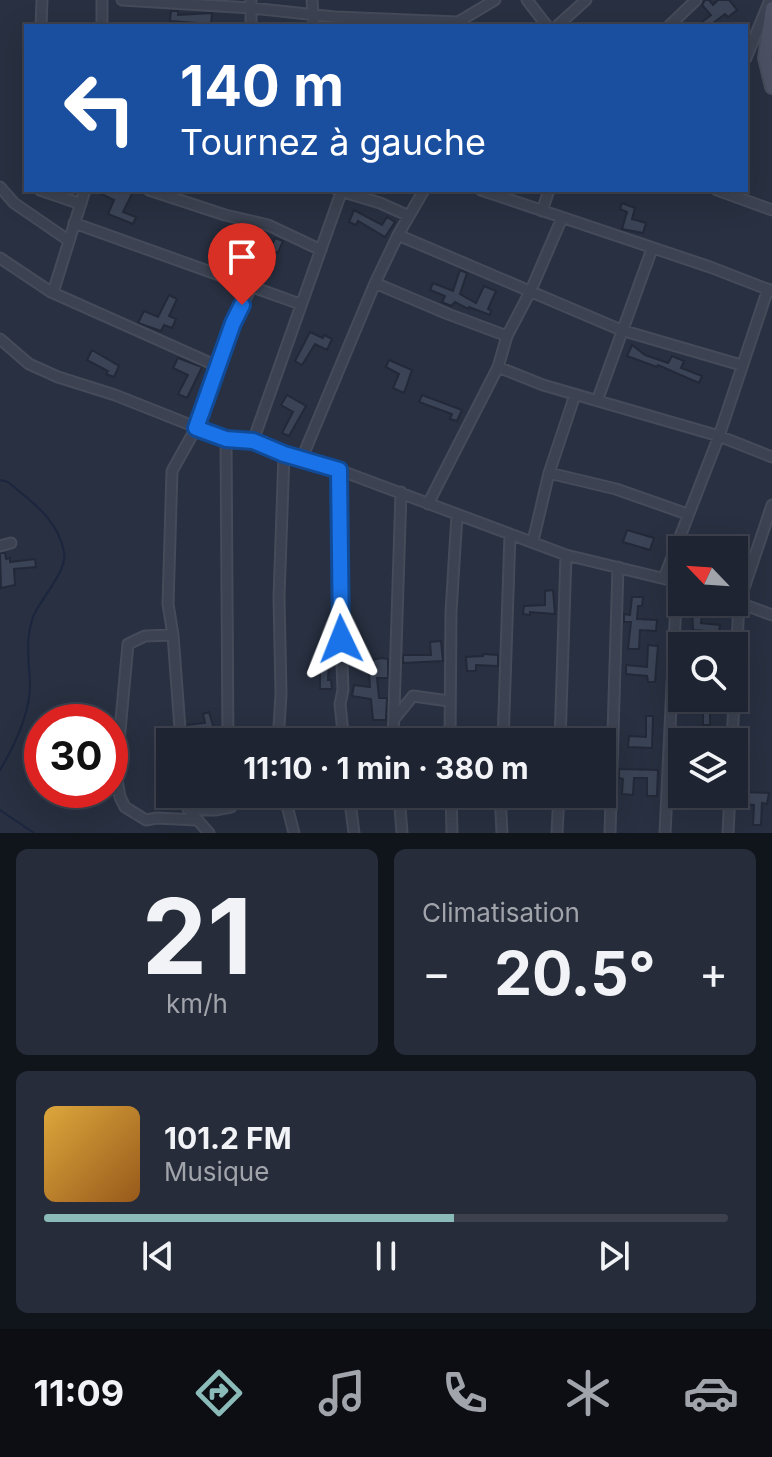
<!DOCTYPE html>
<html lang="fr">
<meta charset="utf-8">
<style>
body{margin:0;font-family:Inter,sans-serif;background:#262c39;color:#f1f3f6;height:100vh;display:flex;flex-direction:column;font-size:30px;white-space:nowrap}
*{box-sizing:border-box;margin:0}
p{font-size:26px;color:#a1a4ab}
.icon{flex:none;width:44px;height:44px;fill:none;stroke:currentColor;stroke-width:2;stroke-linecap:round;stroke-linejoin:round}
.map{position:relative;height:833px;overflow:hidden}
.sheet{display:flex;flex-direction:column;gap:16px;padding:16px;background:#10141b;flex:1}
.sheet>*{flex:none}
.hud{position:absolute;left:24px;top:24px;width:724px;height:168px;border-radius:0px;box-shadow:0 8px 32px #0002,0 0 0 2px #3c414d;background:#1a4fa0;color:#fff;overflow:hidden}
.needle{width:52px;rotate:295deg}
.tools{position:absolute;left:668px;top:536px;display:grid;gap:16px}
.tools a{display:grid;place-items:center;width:80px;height:80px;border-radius:0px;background:#1e2431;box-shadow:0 8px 32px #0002,0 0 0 2px #3c414d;font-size:40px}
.speed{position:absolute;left:24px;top:704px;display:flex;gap:16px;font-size:40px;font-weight:700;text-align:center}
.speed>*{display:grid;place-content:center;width:104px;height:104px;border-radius:50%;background:#1e2431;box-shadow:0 8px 32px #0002,0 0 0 2px #3c414d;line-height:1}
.speed .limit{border:12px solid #d22;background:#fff;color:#111}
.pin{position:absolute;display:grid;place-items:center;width:68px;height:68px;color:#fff;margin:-82px -34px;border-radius:50% 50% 50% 0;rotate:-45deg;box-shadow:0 0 8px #0007}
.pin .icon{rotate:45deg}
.me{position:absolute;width:88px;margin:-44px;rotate:358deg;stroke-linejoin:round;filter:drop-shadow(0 0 6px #0008)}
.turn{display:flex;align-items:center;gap:28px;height:168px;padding:0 24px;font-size:36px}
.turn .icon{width:104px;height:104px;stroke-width:2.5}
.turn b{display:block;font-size:56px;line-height:68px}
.big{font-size:60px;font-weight:700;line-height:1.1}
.sheet .widget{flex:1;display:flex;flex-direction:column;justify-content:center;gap:12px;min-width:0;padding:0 28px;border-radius:12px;background:#262c39}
.sheet .dial{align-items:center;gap:0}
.dial b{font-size:104px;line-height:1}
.song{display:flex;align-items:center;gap:24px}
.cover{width:96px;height:96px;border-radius:12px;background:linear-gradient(135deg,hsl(40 70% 55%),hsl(30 70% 35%))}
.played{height:8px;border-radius:4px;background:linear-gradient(90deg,#8bbbb9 60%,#3c414d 60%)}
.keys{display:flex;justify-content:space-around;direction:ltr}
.heat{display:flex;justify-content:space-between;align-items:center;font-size:44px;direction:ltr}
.sheet .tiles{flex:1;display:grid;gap:16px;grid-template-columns:1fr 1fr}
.widget:last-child{grid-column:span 2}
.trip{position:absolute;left:156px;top:728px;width:460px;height:80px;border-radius:0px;background:#1e2431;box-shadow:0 8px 32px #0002,0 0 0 2px #3c414d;font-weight:700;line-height:80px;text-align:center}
.tab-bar{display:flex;height:128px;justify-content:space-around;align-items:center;background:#0c0e14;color:#a1a4ab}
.tab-bar .icon{width:56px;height:56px}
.tab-bar .current{color:#8bbbb9}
.tab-bar b{font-size:36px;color:#f1f3f6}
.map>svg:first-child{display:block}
</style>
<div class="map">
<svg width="772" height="833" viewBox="0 0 772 833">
<rect width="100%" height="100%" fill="#283041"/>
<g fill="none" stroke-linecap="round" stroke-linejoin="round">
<path stroke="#1b263e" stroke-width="2" d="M0,480L8,482C32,502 58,519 64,552C68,571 40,599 33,617C25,640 29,661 30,684C30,714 15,745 0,770
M0,810L34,833"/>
</g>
<path fill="#3b4456" stroke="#232938" stroke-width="2" d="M705,0H709L713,5L718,0H729L737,10L728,17L725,14L709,26H697L711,15L702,5Z
M171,11H178V15L212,13L211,24L170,21Z
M93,190H134L123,212L136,217L133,224L108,214L114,200Z
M622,203L635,208L632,219L646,223L643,233L622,229L627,212L620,209Z
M354,210L382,225L387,217L395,222L385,237L358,221L356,225L349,222Z
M239,228L273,243L275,238L283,241L278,253L244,237L232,268L225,265Z
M460,270L467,273L460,294L476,303L484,286L496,291L488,309L491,311L490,315L469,307L468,309L455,302L451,306L442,302L445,296L430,290L433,283L453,291Z
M169,295L177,299L169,316L176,319L172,328L164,325L161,331L138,323L144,311L158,317Z
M310,332L323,338L324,335L332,339L327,350L315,344L302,365L295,361Z
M632,345L645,355L668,363L672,356L684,361L681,368L702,376L699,383L658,365L657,367L627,356Z
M92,350L119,366L114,377L106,374L108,371L87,360Z
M178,358L202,367L187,398L178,394L188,375L173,368Z
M389,360L412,370L404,393L393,388L399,374L386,367Z
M287,395L306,406L289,436L282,433L293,412L281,405Z
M422,395L462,410L457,421L450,419L452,414L419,402Z
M627,530L654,538L650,550L623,542Z
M0,553H5L6,559L10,558V562L35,559L36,567L14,569L15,585L1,588Z
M553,590L555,614L530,612V615L523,614L524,606L545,605V591Z
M632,597H643L642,606H638L637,619L657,620L656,631L640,630L639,649H628L631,622H624V614L630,615Z
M692,605L703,606L701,623L720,625L719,632L693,630Z
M441,641L443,661L403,663V655H431L430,642Z
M648,645L658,646L655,682H648L647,676L626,674V665L647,667Z
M320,653H332V660H329L328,680H331L332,689H320Z
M483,654L498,655V666L476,665V671H467L466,657L483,656Z
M381,658L388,659V678H377L379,698H387L386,720H373L371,699L352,696L354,685L370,687L368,661Z
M690,698H715V705L710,706V725H703V707H690Z
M209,712L218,742H211L207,730L188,733L187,725L205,723L203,714Z
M646,716H653L652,748L628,747L629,736L646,737Z
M619,769L658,770L657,796H647V778H634L633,795L622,794L623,779L619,778Z
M743,792L769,793L767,804L762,803L761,825H753L754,805L742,804Z"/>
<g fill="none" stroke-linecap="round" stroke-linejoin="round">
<g stroke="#464b5a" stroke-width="13">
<path id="street" d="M102,0V26
M122,0L251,8L335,17L458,22L495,0
M312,0L314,26
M527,0L547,26
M41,26L42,0
M251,26V0
M557,26L586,0
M669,26L696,0
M746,58L770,0
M0,187L14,203L68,240
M40,190L81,204
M149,190L225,215L268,225L321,250
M337,190L380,203L409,216
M481,190L710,267L772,291
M717,190L772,210
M542,211L549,190
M74,223L300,304
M398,235L621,330L741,365
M0,258L51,292L217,366
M375,283L448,314L507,336
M51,292L55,286L85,190
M0,339L29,364L58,377L115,395L226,439L253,441L284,454L339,470L566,555L682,583
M498,367L543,385L719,436L772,457
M597,401L652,249
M226,439L228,742
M253,441L342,190
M302,458L375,283L398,235L424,190
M339,470V587L343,690L340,704L344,742
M549,473L616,489L687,514
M428,504L498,367L507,336L531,290L562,218
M533,541L549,473L575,395
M0,546L11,543
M664,578L719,436L768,289
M737,602L772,615
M173,635L145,636L128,644L116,774L120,797L125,807L146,820L157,818L196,820
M395,718L413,696L449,701
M181,742L173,635L168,604L172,471L196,428L233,323L251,288
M278,742L281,694L279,597L284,454
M393,742L401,492
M450,742L451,612L457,515
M503,742L510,534
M560,742L566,555
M732,742L739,603L772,505
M185,794L188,809L209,833
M284,794L294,833
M349,794L354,833
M399,794L402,833
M451,794L452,833
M500,794L502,833
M188,809L215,810L231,807L230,794
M557,833L559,794
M610,833L618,567
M665,833L677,581
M728,833L730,794"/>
</g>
<g stroke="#464b5a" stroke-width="16">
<path id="secondary" d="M772,8L765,58L772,87"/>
</g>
<use href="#street" stroke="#3c4251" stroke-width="9"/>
<use href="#secondary" stroke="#4b5163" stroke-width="12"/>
</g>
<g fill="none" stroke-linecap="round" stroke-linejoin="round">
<g stroke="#114b97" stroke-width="20">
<path id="route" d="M242,305L233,323L196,428L226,439L253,441L284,454L339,470L341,639"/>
</g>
<use href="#route" stroke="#1a73e8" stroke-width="14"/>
</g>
</svg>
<div class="tools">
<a><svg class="needle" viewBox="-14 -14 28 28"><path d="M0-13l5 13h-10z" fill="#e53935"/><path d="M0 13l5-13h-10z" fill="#a1a4ab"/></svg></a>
<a><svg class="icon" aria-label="search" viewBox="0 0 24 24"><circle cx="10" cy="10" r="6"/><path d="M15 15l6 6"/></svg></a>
<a><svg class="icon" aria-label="layers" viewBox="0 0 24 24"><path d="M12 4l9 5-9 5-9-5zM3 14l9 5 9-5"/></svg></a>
</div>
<div class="speed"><div class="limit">30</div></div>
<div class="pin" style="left:242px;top:305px;background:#d93025"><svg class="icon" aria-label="arrive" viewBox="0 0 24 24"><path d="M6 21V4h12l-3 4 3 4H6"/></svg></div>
<svg class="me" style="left:341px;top:639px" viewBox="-20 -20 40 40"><path d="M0-17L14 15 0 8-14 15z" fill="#1a73e8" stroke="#fff" stroke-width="4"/></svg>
<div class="trip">11:10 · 1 min · 380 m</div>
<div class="hud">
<div class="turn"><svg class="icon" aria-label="left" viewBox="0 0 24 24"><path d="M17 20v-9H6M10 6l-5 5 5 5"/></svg><div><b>140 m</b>Tournez à gauche</div></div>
</div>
</div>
<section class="sheet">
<div class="tiles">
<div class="widget dial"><b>21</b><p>km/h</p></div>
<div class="widget"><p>Climatisation</p>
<div class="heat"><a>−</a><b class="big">20.5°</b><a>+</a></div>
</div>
<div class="widget">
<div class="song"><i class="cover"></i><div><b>101.2 FM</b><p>Musique</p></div></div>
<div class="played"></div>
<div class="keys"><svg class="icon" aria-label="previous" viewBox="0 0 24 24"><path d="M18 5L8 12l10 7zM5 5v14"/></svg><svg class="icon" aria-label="pause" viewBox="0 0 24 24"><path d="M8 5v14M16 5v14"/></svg><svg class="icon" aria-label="next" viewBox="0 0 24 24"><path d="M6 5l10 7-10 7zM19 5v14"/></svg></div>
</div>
</div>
</section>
<nav class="tab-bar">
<b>11:09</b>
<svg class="icon current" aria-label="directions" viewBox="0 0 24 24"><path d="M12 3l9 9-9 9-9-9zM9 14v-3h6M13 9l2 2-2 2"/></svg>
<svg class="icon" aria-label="music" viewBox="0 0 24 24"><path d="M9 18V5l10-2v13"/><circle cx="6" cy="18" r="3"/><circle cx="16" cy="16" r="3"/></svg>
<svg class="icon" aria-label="phone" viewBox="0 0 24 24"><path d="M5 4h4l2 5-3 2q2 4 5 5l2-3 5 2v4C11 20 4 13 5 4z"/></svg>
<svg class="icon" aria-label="climate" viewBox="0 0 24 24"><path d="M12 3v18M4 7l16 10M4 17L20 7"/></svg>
<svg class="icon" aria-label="car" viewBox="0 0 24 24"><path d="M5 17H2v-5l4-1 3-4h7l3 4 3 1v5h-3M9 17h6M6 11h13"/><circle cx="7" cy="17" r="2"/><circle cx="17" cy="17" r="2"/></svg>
</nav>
